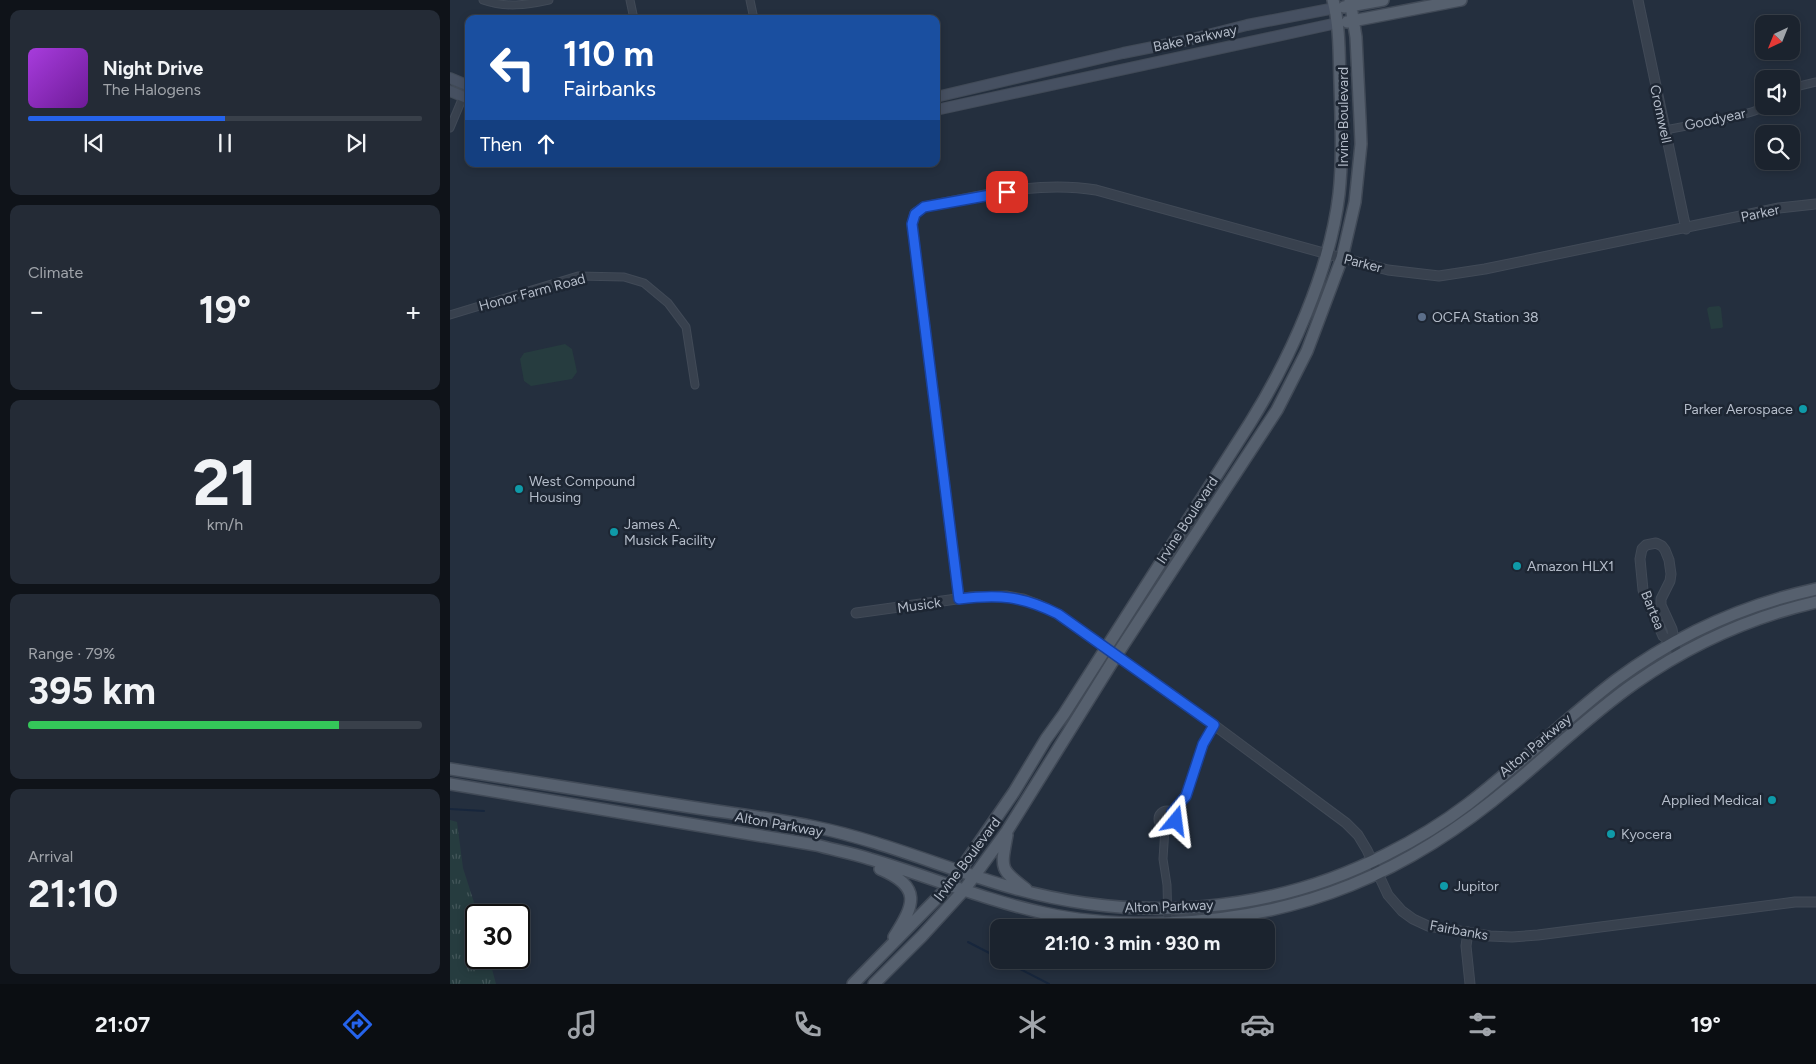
<!DOCTYPE html>
<meta charset="utf-8">
<style>
body{margin:0;font-family:Figtree,sans-serif;background:#242b36;color:#f1f3f6;height:100vh;display:flex;flex-direction:column;font-size:19px;white-space:nowrap}
*{box-sizing:border-box;margin:0}
p{font-size:16px;color:#a0a4aa}
.icon{flex:none;width:28px;height:28px;fill:none;stroke:currentColor;stroke-width:2;stroke-linecap:round;stroke-linejoin:round}
.map{position:relative;flex:1;overflow:hidden}
.details{display:flex;flex-direction:column;gap:10px;padding:10px;background:#0f1319;width:450px}
.details>*{flex:none}
.top-card{position:absolute;left:15px;top:15px;width:475px;height:152px;border-radius:10px;box-shadow:0 2px 8px #0003,0 0 0 1px #39404a;background:#1a4fa0;color:#fff;overflow:hidden}
.needle{width:32px;rotate:223deg}
.controls{position:absolute;left:1305px;top:15px;display:grid;gap:10px}
.controls a{display:grid;place-items:center;width:45px;height:45px;border-radius:10px;background:#1b232e;box-shadow:0 2px 8px #0003,0 0 0 1px #39404a;font-size:25px}
.speed{position:absolute;left:15px;top:904px;display:flex;gap:10px;font-size:25px;font-weight:700;text-align:center}
.speed>*{display:grid;place-content:center;width:65px;height:65px;border-radius:50%;background:#1b232e;box-shadow:0 2px 8px #0003,0 0 0 1px #39404a;line-height:1}
.speed .limit{border:2px solid #111;border-radius:8px;background:#fff;color:#111}
.pin{position:absolute;display:grid;place-items:center;width:42px;height:42px;color:#fff;margin:-21px;border-radius:10px;box-shadow:0 2px 8px #0006}
.me{position:absolute;width:55px;margin:-28px;rotate:16deg;stroke-linejoin:round;filter:drop-shadow(0 0 4px #0008)}
.turn{display:flex;align-items:center;gap:18px;height:105px;padding:0 15px;font-size:22px}
.turn .icon{width:65px;height:65px;stroke-width:2.5}
.turn b{display:block;font-size:35px;line-height:42px}
.then{display:flex;align-items:center;height:48px;padding:0 15px;background:#0003;gap:10px;font-size:19px}
.big{font-size:38px;font-weight:700;line-height:1.1}
.details .widget{flex:1;display:flex;flex-direction:column;justify-content:center;gap:8px;min-width:0;padding:0 18px;border-radius:10px;background:#242b36}
.details .dial{align-items:center;gap:0}
.dial b{font-size:65px;line-height:1}
.song{display:flex;align-items:center;gap:15px}
.cover{width:60px;height:60px;border-radius:8px;background:linear-gradient(135deg,hsl(280 70% 55%),hsl(280 70% 35%))}
.played{height:5px;border-radius:2px;background:linear-gradient(90deg,#2563eb 50%,#39404a 50%)}
.keys{display:flex;justify-content:space-around;direction:ltr}
.heat{display:flex;justify-content:space-between;align-items:center;font-size:28px;direction:ltr}
.charge{height:8px;border-radius:4px;background:linear-gradient(90deg,#34c759 79%,#39404a 0)}
.trip{position:absolute;left:540px;top:919px;width:285px;height:50px;border-radius:10px;background:#1b232e;box-shadow:0 2px 8px #0003,0 0 0 1px #39404a;font-weight:700;line-height:50px;text-align:center}
.tabs{display:flex;height:80px;justify-content:space-around;align-items:center;background:#0b0e12;color:#a0a4aa}
.tabs .icon{width:35px;height:35px}
.tabs .selected{color:#2563eb}
.tabs b{font-size:22px;color:#f1f3f6}
main{display:flex;flex:1;min-height:0}
.map>svg:first-child{display:block}
</style>
<main>
<section class="details">
<div class="widget">
<div class="song"><i class="cover"></i><div><b>Night Drive</b><p>The Halogens</p></div></div>
<div class="played"></div>
<div class="keys"><svg class="icon" aria-label="previous" viewBox="0 0 24 24"><path d="M18 5L8 12l10 7zM5 5v14"/></svg><svg class="icon" aria-label="pause" viewBox="0 0 24 24"><path d="M8 5v14M16 5v14"/></svg><svg class="icon" aria-label="next" viewBox="0 0 24 24"><path d="M6 5l10 7-10 7zM19 5v14"/></svg></div>
</div>
<div class="widget"><p>Climate</p>
<div class="heat"><a>−</a><b class="big">19°</b><a>+</a></div>
</div>
<div class="widget dial"><b>21</b><p>km/h</p></div>
<div class="widget"><p>Range · 79%</p><b class="big">395 km</b><div class="charge"></div></div>
<div class="widget"><p>Arrival</p><b class="big">21:10</b></div>
</section>
<div class="map">
<svg width="1366" height="984" viewBox="0 0 1366 984">
<defs>
<pattern id="grass-tufts" width="24" height="20" patternUnits="userSpaceOnUse" patternTransform="scale(1.25)"><rect width="24" height="20" fill="#263c3f"/><path d="M3 7l-1-3M5 7V3M7 7l1-3M15 17l-1-3M17 17v-4M19 17l1-3" fill="none" stroke="#435659"/></pattern>
</defs>
<rect width="100%" height="100%" fill="#242f3e"/>
<path fill="url(#grass-tufts)" d="M0,820L7,822L13,868L28,915H26V958H39L46,984H0Z"/>
<path fill="#263c3f" d="M1269,306L1271,308L1273,327L1271,328L1261,329L1257,309L1259,307Z
M115,344L122,349L127,372L122,379L81,386L74,381L70,359L74,353Z"/>
<g fill="none" stroke-linecap="round" stroke-linejoin="round">
<path stroke="#17263c" stroke-width="2" d="M0,809L34,811
M518,942L549,958
M553,960L599,984"/>
<g stroke="#414a57" stroke-width="9">
<path id="minor" d="M33,0C56,8 76,5 99,0
M180,0L184,19
M300,0L304,19
M1341,88L1366,82
M0,128L13,97
M1215,130C1234,126 1303,116 1315,106
M0,315L128,276L174,277L194,283L218,303L236,327L245,385
M708 819a9 9 0 1 1 18 0a9 9 0 1 1-18 0Z
M722,812L736,796L753,744L764,725
M715,828L713,859L717,885L718,925"/>
</g>
<g stroke="#414a57" stroke-width="11">
<path id="tertiary" d="M1188,0L1236,229
M509,599L462,224L465,213L474,207C531,196 588,180 646,190L892,258L938,270L989,276L1035,269L1329,208L1366,204
M406,613L521,597L556,596L573,599L589,605L608,614L764,725L896,823L908,835L917,850L938,895L952,911L963,919L978,926L1040,936L1062,937L1088,935L1345,902H1366
M1223,644L1213,636L1193,590L1190,559L1192,549L1196,545L1206,543L1212,546L1215,550L1219,560L1221,574L1220,581L1211,599V605L1222,629L1227,657
M1018,932L1016,946L1020,984"/>
</g>
<g stroke="#414a57" stroke-width="12">
<path id="secondary" d="M0,78L19,86
M0,91L19,99
M486,97L673,53L738,40L797,25L885,8
M486,110L887,23"/>
</g>
<g stroke="#414a57" stroke-width="14">
<path id="primary" d="M894,7L933,0
M897,22L1011,0
M0,769C78,781 156,794 234,806C278,813 322,818 365,827C433,841 496,869 563,888C687,923 821,914 937,854C965,840 993,823 1018,804C1069,765 1115,719 1166,680C1225,636 1293,605 1366,589
M0,784L366,845C384,850 402,853 420,859C478,876 534,900 594,913C634,922 674,924 715,923C852,918 958,873 1062,785C1103,751 1142,713 1185,683C1239,645 1301,617 1366,602
M557,835C551,868 549,869 576,889
M430,869C472,887 465,904 444,937
M403,984L500,885L564,792L596,739L614,714L800,423C841,357 880,271 889,194C893,157 891,120 890,83C889,56 890,27 883,0
M424,984L472,936L514,890L557,831L666,656L827,410L857,351L892,258L905,202L911,144L910,120L906,37L900,0"/>
</g>
<use href="#minor" stroke="#38414e" stroke-width="7"/>
<use href="#tertiary" stroke="#38414e" stroke-width="9"/>
<use href="#secondary" stroke="#465061" stroke-width="10"/>
<use href="#primary" stroke="#56606e" stroke-width="11"/>
</g>
<g fill="none" stroke-linecap="round" stroke-linejoin="round">
<g stroke="#184099" stroke-width="12">
<path id="route" d="M557,192L474,207L465,214L462,224L509,599C549,594 572,596 608,614L764,725L753,744L736,796L722,812L726,818V821"/>
</g>
<use href="#route" stroke="#2563eb" stroke-width="9"/>
</g>
<circle fill="#5c6f8a" stroke="#1d2633" stroke-width="2" cx="972" cy="317" r="5"/>
<g fill="#0f9aa8" stroke="#1d2633" stroke-width="2">
<circle cx="1353" cy="409" r="5"/>
<circle cx="69" cy="489" r="5"/>
<circle cx="164" cy="532" r="5"/>
<circle cx="1067" cy="566" r="5"/>
<circle cx="1322" cy="800" r="5"/>
<circle cx="1161" cy="834" r="5"/>
<circle cx="994" cy="886" r="5"/>
</g>
<g text-anchor="middle" stroke-width="5" stroke-linejoin="round" paint-order="stroke">
<g font-size="14" fill="#b4bcc9" stroke="#1d2633">
<text transform="translate(745 38) rotate(-12)" y="5">Bake Parkway</text>
<text transform="translate(1211 114) rotate(78)" y="5">Cromwell</text>
<text transform="translate(893 117) rotate(-90)" y="5">Irvine Boulevard</text>
<text transform="translate(1265 119) rotate(-12)" y="5">Goodyear</text>
<text transform="translate(1310 213) rotate(-12)" y="5">Parker</text>
<text transform="translate(913 263) rotate(14)" y="5">Parker</text>
<text transform="translate(82 292) rotate(-15)" y="5">Honor Farm Road</text>
<text transform="translate(737 520) rotate(-57)" y="5">Irvine Boulevard</text>
<text transform="translate(469 605) rotate(-8)" y="5">Musick</text>
<text transform="translate(1203 610) rotate(68)" y="5">Bartea</text>
<text transform="translate(1085 745) rotate(-40)" y="5">Alton Parkway</text>
<text transform="translate(329 824) rotate(10)" y="5">Alton Parkway</text>
<text transform="translate(517 859) rotate(-53)" y="5">Irvine Boulevard</text>
<text transform="translate(719 906) rotate(-2)" y="5">Alton Parkway</text>
<text transform="translate(1009 930) rotate(10)" y="5">Fairbanks</text>
</g>
<g font-size="14" fill="#b4bcc9" stroke="#1d2633" text-anchor="start">
<text x="982" y="322">OCFA Station 38</text>
<text x="1343" y="414" text-anchor="end">Parker Aerospace</text>
<text x="79" y="486">West Compound<tspan x="79" dy="16">Housing</tspan></text>
<text x="174" y="529">James A.<tspan x="174" dy="16">Musick Facility</tspan></text>
<text x="1077" y="571">Amazon HLX1</text>
<text x="1312" y="805" text-anchor="end">Applied Medical</text>
<text x="1171" y="839">Kyocera</text>
<text x="1004" y="891">Jupitor</text>
</g>
</g>
</svg>
<div class="controls">
<a><svg class="needle" viewBox="-14 -14 28 28"><path d="M0-13l5 13h-10z" fill="#e53935"/><path d="M0 13l5-13h-10z" fill="#a0a4aa"/></svg></a>
<a><svg class="icon" aria-label="sound" viewBox="0 0 24 24"><path d="M4 9h4l5-4v14l-5-4H4zM17 9q2 3 0 6"/></svg></a>
<a><svg class="icon" aria-label="search" viewBox="0 0 24 24"><circle cx="10" cy="10" r="6"/><path d="M15 15l6 6"/></svg></a>
</div>
<div class="speed"><div class="limit">30</div></div>
<div class="pin" style="left:557px;top:192px;background:#d93025"><svg class="icon" aria-label="arrive" viewBox="0 0 24 24"><path d="M6 21V4h12l-3 4 3 4H6"/></svg></div>
<svg class="me" style="left:726px;top:821px" viewBox="-20 -20 40 40"><path d="M0-17L14 15 0 8-14 15z" fill="#2563eb" stroke="#fff" stroke-width="4"/></svg>
<div class="trip">21:10 · 3 min · 930 m</div>
<div class="top-card">
<div class="turn"><svg class="icon" aria-label="left" viewBox="0 0 24 24"><path d="M17 20v-9H6M10 6l-5 5 5 5"/></svg><div><b>110 m</b>Fairbanks</div></div>
<div class="then">Then<svg class="icon" aria-label="ahead" viewBox="0 0 24 24"><path d="M12 20V5M6 11l6-6 6 6"/></svg></div>
</div>
</div>
</main>
<nav class="tabs">
<b>21:07</b>
<svg class="icon selected" aria-label="directions" viewBox="0 0 24 24"><path d="M12 3l9 9-9 9-9-9zM9 14v-3h6M13 9l2 2-2 2"/></svg>
<svg class="icon" aria-label="music" viewBox="0 0 24 24"><path d="M9 18V5l10-2v13"/><circle cx="6" cy="18" r="3"/><circle cx="16" cy="16" r="3"/></svg>
<svg class="icon" aria-label="phone" viewBox="0 0 24 24"><path d="M5 4h4l2 5-3 2q2 4 5 5l2-3 5 2v4C11 20 4 13 5 4z"/></svg>
<svg class="icon" aria-label="climate" viewBox="0 0 24 24"><path d="M12 3v18M4 7l16 10M4 17L20 7"/></svg>
<svg class="icon" aria-label="car" viewBox="0 0 24 24"><path d="M5 17H2v-5l4-1 3-4h7l3 4 3 1v5h-3M9 17h6M6 11h13"/><circle cx="7" cy="17" r="2"/><circle cx="17" cy="17" r="2"/></svg>
<svg class="icon" aria-label="filters" viewBox="0 0 24 24"><path d="M4 7h16M4 17h16"/><circle cx="9" cy="7" r="2"/><circle cx="15" cy="17" r="2"/></svg>
<b>19°</b>
</nav>
